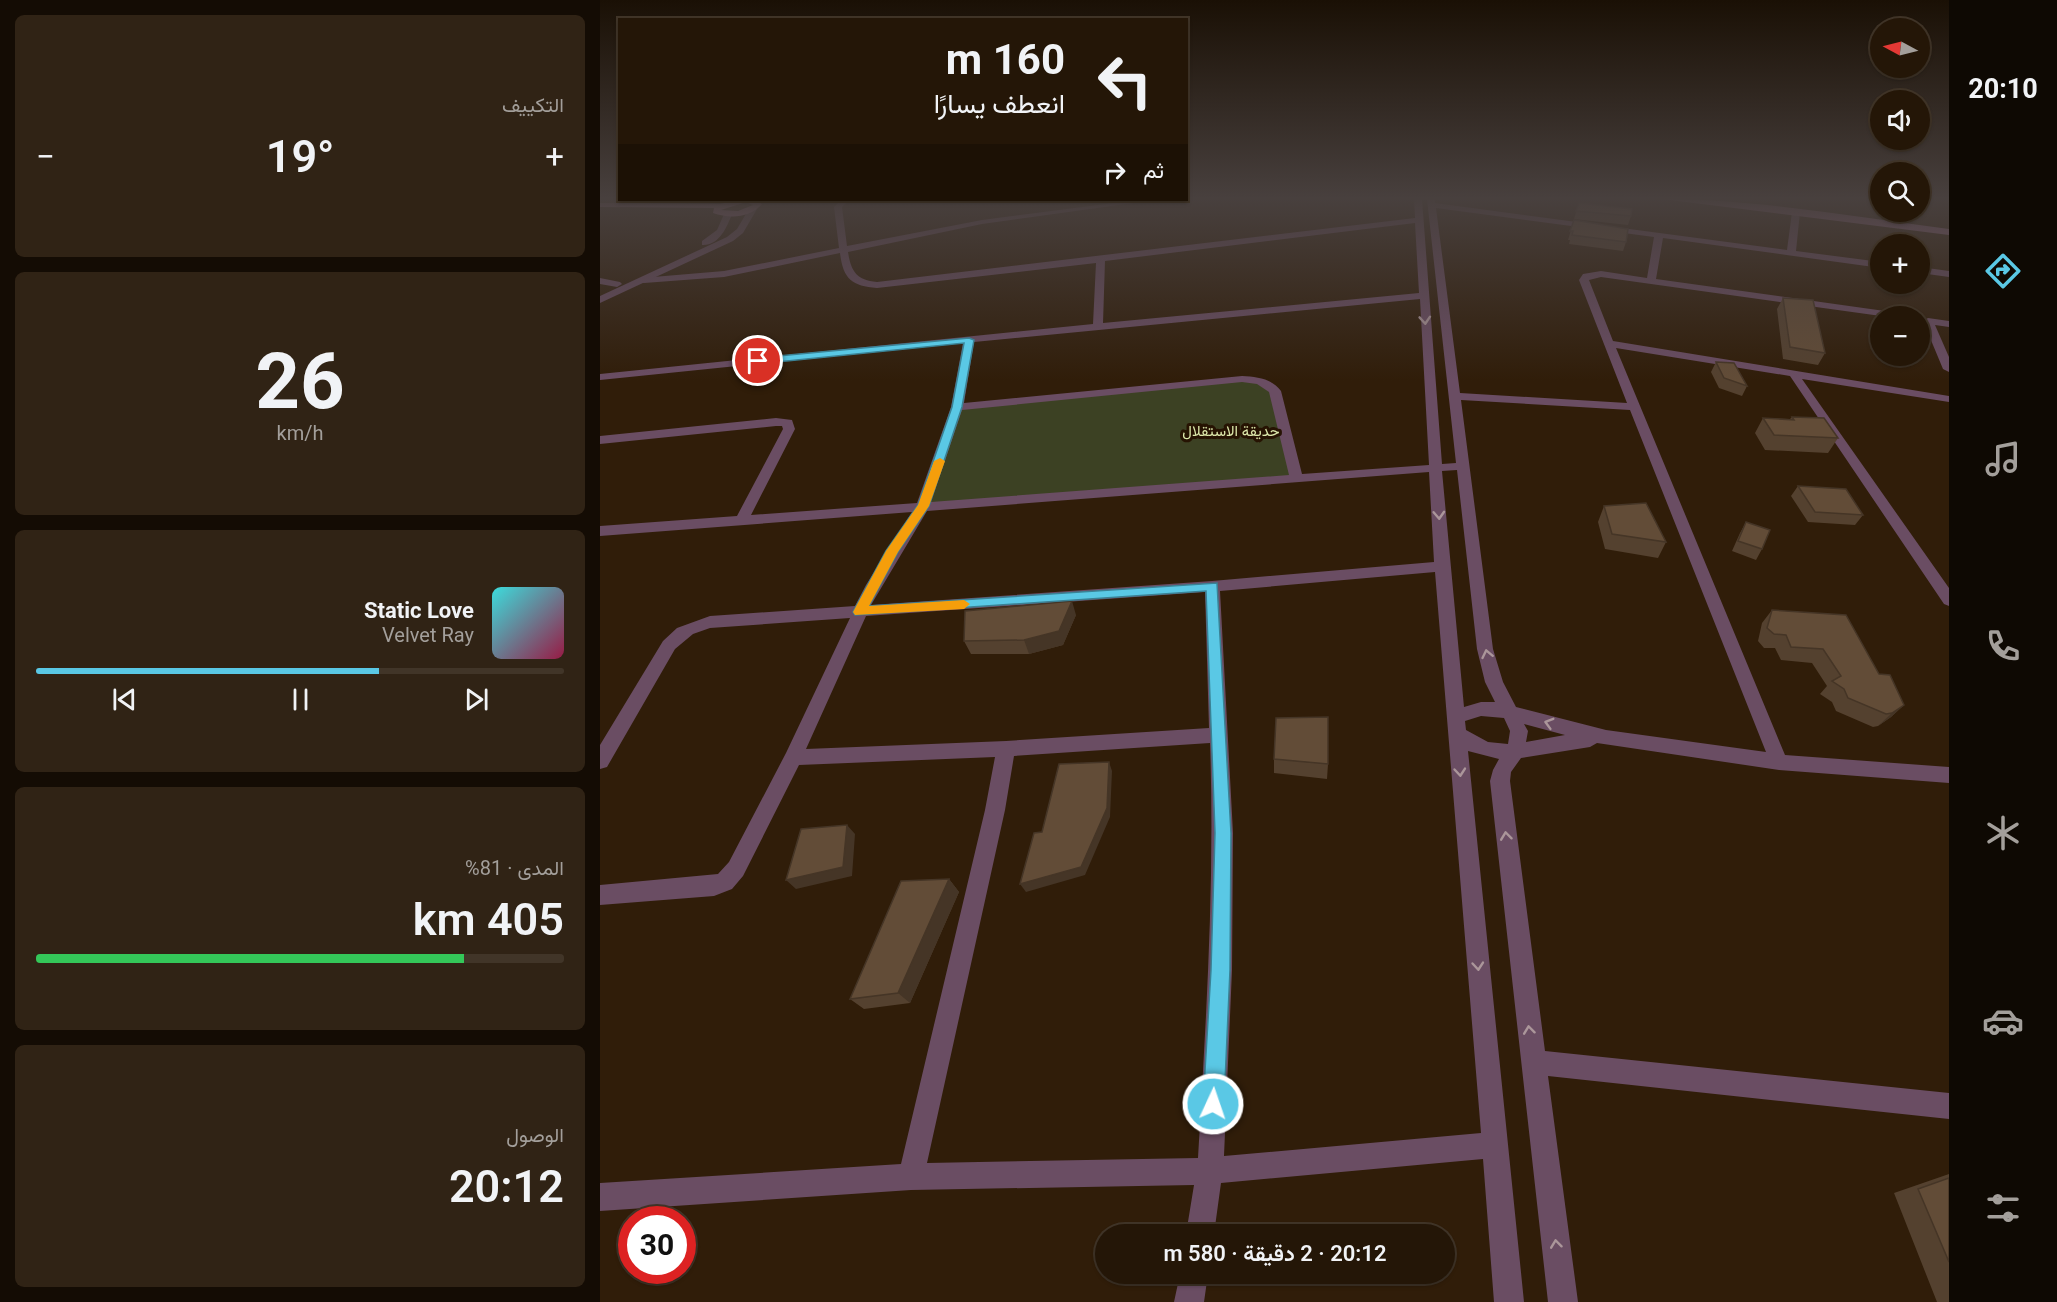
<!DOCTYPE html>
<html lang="ar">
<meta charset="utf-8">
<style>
body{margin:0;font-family:Roboto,Vazirmatn,sans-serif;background:#302315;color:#f1f3f6;direction:rtl;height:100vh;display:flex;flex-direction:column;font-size:22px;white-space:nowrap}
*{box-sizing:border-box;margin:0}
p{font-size:20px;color:#a39f9b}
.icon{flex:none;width:33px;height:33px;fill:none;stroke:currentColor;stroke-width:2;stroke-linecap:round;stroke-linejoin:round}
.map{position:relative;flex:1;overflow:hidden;direction:ltr}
.side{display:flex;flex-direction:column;gap:15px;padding:15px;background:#140c04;width:600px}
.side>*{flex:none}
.banner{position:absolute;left:18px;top:18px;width:570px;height:183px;border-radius:0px;box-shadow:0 2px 4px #0004,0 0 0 2px #413528;direction:rtl;background:#241607;color:#f1f3f6;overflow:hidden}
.needle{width:39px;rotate:277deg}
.buttons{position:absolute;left:1270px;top:18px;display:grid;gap:12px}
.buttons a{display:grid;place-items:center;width:60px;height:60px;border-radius:50%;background:#241607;box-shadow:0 2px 4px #0004,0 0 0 2px #413528;font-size:30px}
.speed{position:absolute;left:18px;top:1206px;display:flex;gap:12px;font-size:30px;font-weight:700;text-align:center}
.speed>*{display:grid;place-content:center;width:78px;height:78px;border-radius:50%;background:#241607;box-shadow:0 2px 4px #0004,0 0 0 2px #413528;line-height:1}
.speed .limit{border:9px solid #d22;background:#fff;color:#111}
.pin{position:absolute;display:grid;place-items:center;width:51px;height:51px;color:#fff;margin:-26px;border:3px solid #fff;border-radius:50%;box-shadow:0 2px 6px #0007}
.me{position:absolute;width:66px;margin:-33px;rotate:3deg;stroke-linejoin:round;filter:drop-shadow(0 0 4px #0008)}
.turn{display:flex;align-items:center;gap:21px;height:126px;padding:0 24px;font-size:27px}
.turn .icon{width:78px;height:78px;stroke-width:2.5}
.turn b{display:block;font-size:42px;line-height:51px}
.then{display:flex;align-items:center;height:57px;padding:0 24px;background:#0003;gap:12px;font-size:22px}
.big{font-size:45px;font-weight:600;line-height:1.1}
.side .widget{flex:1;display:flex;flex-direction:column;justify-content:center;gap:9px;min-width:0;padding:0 21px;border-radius:9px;background:#302315}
.side .dial{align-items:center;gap:0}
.dial b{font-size:78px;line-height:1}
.song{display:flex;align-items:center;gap:18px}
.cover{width:72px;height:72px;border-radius:9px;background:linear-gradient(135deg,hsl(180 70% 55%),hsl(340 70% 35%))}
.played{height:6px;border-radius:3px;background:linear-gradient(90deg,#5ac8e5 65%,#413528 65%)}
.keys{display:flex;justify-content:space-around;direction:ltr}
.heat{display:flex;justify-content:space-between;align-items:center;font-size:33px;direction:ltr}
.charge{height:9px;border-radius:4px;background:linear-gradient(90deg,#34c759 81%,#413528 0)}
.trip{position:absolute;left:495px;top:1224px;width:360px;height:60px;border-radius:30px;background:#241607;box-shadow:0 2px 4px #0004,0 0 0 2px #413528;font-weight:600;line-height:60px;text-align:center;direction:rtl}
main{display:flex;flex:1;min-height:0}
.menu{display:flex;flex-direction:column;width:108px;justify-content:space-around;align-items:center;background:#0e0903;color:#a39f9b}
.menu .icon{width:42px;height:42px}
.menu .selected{color:#5ac8e5}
.menu b{font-size:27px;color:#f1f3f6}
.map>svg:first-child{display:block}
</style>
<main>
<nav class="menu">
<b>20:10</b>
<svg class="icon selected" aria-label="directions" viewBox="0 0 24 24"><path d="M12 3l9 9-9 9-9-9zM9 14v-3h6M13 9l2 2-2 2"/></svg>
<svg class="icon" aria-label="music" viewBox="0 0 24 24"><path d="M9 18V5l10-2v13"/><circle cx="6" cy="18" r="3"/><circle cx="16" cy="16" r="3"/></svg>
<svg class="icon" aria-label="phone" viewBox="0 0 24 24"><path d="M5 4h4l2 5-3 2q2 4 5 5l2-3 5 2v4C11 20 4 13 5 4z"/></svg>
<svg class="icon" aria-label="climate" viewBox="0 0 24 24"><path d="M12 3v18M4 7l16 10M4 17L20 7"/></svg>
<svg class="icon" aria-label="car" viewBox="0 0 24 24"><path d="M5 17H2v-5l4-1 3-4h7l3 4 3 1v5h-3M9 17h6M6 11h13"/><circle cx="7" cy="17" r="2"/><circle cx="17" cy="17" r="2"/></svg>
<svg class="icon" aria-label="filters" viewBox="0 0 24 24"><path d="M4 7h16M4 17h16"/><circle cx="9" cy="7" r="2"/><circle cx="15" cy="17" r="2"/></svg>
</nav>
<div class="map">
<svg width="1349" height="1302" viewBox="0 0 1349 1302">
<rect width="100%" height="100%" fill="#301d09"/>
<path fill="#3c4123" d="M642,379L669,384L696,478L330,505L357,407Z"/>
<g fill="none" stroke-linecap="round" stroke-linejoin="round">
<path fill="#6a4d63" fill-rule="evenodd" d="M814,199H822L842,464L856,463L827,199H835V203L1187,250L1192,212L1196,210L1200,212L1196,251L1281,262V268L1063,238L1056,279L1299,313L1304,316H1281L1001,277L989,280L1013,341L1349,396V402L1202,379L1349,588V606L1344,604L1190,376L1016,348L1185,755L1349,767V783L1179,770L997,743L990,747L921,758L911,772L910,781L945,1051L1349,1093V1119L948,1076L978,1302H948L890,781L893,770L899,759L868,751L924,1302H894L883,1159L621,1183L614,1234H586L594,1185L311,1190L0,1211V1183L301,1164L385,810L395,757L199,765L143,876L132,889L114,896L0,905V885L118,874L129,862L186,753L250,618L110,628L93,634L75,649L7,767L0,769V745L63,641L77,628L110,616L255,606L266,585L312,512L0,536V526L137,516L183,429L182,426H176L0,444V436L176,418L192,420L195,429L151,515L317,503L351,407L363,343L0,380V374L493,324L496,263L277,288C252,286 243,279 240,253L124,277L44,283L41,282V278L124,271L239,248L234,207L241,200H249L242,207L247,246L382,220L537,200H555L382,224L248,252C251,271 256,280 277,282L815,218ZM836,208L1054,237L1047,278L1001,271L983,274L979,280L1027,403L860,393ZM815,223L819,293L503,323L505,261ZM820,299L829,465L702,474L681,391C671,378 657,377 642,376L364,403L374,342ZM642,382L657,384L669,392L689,475L331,502L362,410ZM861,400L1030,410L1166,752L1006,730L916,707L903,682L893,649ZM857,470L877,649L885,682L895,702H881L864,707L842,471ZM829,472L834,562L612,581L271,605L327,511ZM835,572L881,1133L624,1156L632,970L633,833L620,591ZM605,592L609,728L406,741L206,749L266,616ZM881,716L904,718L910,731L908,744L888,742L866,730L865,721ZM924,724L965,735L926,742L928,731ZM610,743C615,882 606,1019 598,1158L327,1163L405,810L414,756Z
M1320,267L1349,271V277L1320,273Z
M0,278L20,282L22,284L17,287L0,284Z
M1328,318L1349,321V327L1335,325L1349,357V372L1343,369L1323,321Z
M580,1274H608L604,1302H574Z"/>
<path fill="#6a4d63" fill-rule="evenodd" d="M150,207L157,209L143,233L133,241L0,303V296L127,237L137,229Z
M125,212L132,214C127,227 119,246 102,245V241L117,230Z"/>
<path fill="#936587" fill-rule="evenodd" d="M1062,199C1158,199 1254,217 1349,229V235Z"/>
<path fill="#b277a4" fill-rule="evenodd" d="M139,200H153L162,204C150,218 130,219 113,213L114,208L0,207V203L120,204ZM146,202L153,205L138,211L121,210Z"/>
</g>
<path fill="#54412f" d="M979,203L1031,216L1028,225L974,219Z
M974,220L1026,242L1023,251L969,244L970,240H968Z
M1183,298L1225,353L1218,365L1183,359L1177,309Z
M1116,362L1147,386L1142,396L1119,388L1111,372Z
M1192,417L1238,438L1228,453L1165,450L1155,433L1163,418L1190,419Z
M1198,486L1263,515L1255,525L1208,522L1191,496Z
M1004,506L1066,542L1058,558L1005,549L998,522Z
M1146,522L1162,549L1156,560L1132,551L1140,533Z
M1172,610L1279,674L1304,705L1291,717L1278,726L1273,727L1236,711L1232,702L1220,694L1227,686L1212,663L1181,660L1175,648H1164L1158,641L1162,623Z
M476,615L463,645L429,654H371L364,641Z
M674,759L728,764L727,779L674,773Z
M349,879L359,892L310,1003L264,1009L250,999Z
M1349,1174V1302H1337L1294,1193Z"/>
<path fill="#453526" d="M472,601L476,615L463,645L429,654L424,640Z
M1304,705L1291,717L1278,726L1292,713Z
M509,762L512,771L510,817L485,875L426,892L420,884Z
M247,825L255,834L252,876L196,889L186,880Z
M349,879L359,892L310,1003L298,993Z"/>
<path fill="#624c37" stroke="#453526" stroke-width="1.5" d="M979,203L1032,209L1031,216L976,211Z
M974,220L1028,229L1026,242L972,235L973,231H970Z
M1183,298L1213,300L1225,353L1190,347Z
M1116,362L1134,363L1147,386L1124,378Z
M1192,417L1224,418L1238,438L1174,435L1163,418L1194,420Z
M1198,486L1246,489L1263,515L1215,512Z
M1046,503L1066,542L1012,534L1004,506Z
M1146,522L1170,530L1162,549L1138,541Z
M472,601L459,631L424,640L364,641L365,611Z
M1172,610L1246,615L1279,674L1290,675L1304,705L1292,713L1286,714L1248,698L1244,689L1232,681L1241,676L1223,649L1191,647L1186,635L1174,634L1167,628Z
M728,717V764L674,759L676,718Z
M509,762L507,808L481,867L420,884L434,833L442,832L459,764Z
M247,825L243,867L186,880L201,829Z
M349,879L298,993L250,999L301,881Z
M1349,1178V1262L1318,1189Z"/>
<defs><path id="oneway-chevron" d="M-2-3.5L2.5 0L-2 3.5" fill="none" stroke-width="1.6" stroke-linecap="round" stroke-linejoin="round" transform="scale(1.5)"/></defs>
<g stroke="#ab969a">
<use href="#oneway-chevron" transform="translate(825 320) rotate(86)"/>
<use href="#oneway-chevron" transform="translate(839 515) rotate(87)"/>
<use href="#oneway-chevron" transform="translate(887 654) rotate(-102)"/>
<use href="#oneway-chevron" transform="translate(949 723) rotate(-164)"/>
<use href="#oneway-chevron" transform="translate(860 772) rotate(85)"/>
<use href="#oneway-chevron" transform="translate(906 836) rotate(-97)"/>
<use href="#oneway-chevron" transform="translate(878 966) rotate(85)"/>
<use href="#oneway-chevron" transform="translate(929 1030) rotate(-97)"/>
<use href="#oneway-chevron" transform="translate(956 1244) rotate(-97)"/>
</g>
<linearGradient id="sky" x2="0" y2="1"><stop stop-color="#1a1005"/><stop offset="0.52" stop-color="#48403e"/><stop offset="1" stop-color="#48403e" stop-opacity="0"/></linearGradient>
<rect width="1349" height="381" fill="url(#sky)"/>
<path fill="#5ac8e5" stroke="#3a8295" stroke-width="1.5" d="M369,338L374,340L362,407L329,506L298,552L269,606L617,583L631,833L630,970L624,1104L621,1111L613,1114L606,1111L603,1104L611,970L615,833L606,591L255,615L253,612L286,551L318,505L352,407L364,343L158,364L153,361L158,358Z"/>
<path fill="#f59e0b" d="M340,458L345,461L329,506L298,552L269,606L364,600L370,604L364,609L255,615L253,612L286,551L318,505L334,461Z"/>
<g text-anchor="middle" stroke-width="6" stroke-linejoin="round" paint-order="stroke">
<g font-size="15" fill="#dde9ab" stroke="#261302">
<text x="631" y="436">حديقة الاستقلال</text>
</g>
</g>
</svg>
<div class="buttons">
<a><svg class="needle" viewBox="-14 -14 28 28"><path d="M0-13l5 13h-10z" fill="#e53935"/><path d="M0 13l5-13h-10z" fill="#a39f9b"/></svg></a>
<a><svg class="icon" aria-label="sound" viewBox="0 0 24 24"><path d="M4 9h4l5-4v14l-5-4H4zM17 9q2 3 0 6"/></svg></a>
<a><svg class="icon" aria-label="search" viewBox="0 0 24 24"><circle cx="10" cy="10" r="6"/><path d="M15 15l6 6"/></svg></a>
<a>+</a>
<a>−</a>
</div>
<div class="speed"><div class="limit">30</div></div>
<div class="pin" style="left:158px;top:361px;background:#d93025"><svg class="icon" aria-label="arrive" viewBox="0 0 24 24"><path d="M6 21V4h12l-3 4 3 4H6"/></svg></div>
<svg class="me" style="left:613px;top:1104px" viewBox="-20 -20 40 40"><circle r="17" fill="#5ac8e5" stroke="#fff" stroke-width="3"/><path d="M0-11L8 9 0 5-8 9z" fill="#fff"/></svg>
<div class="trip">20:12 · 2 دقيقة · 580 m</div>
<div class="banner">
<div class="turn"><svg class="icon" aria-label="left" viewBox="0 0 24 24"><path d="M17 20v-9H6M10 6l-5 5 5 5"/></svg><div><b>160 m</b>انعطف يسارًا</div></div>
<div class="then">ثم<svg class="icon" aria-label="right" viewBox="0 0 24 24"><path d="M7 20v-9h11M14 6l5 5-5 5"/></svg></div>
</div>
</div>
<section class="side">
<div class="widget"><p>التكييف</p>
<div class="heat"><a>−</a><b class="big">19°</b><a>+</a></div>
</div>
<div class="widget dial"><b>26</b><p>km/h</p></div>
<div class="widget">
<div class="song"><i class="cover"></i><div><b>Static Love</b><p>Velvet Ray</p></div></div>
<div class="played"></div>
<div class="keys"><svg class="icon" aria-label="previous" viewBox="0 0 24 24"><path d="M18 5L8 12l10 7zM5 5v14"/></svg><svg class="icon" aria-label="pause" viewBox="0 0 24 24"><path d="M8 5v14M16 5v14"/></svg><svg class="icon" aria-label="next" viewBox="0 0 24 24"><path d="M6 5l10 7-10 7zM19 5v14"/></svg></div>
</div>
<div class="widget"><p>المدى · 81%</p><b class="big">405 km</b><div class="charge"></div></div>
<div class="widget"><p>الوصول</p><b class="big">20:12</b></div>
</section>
</main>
